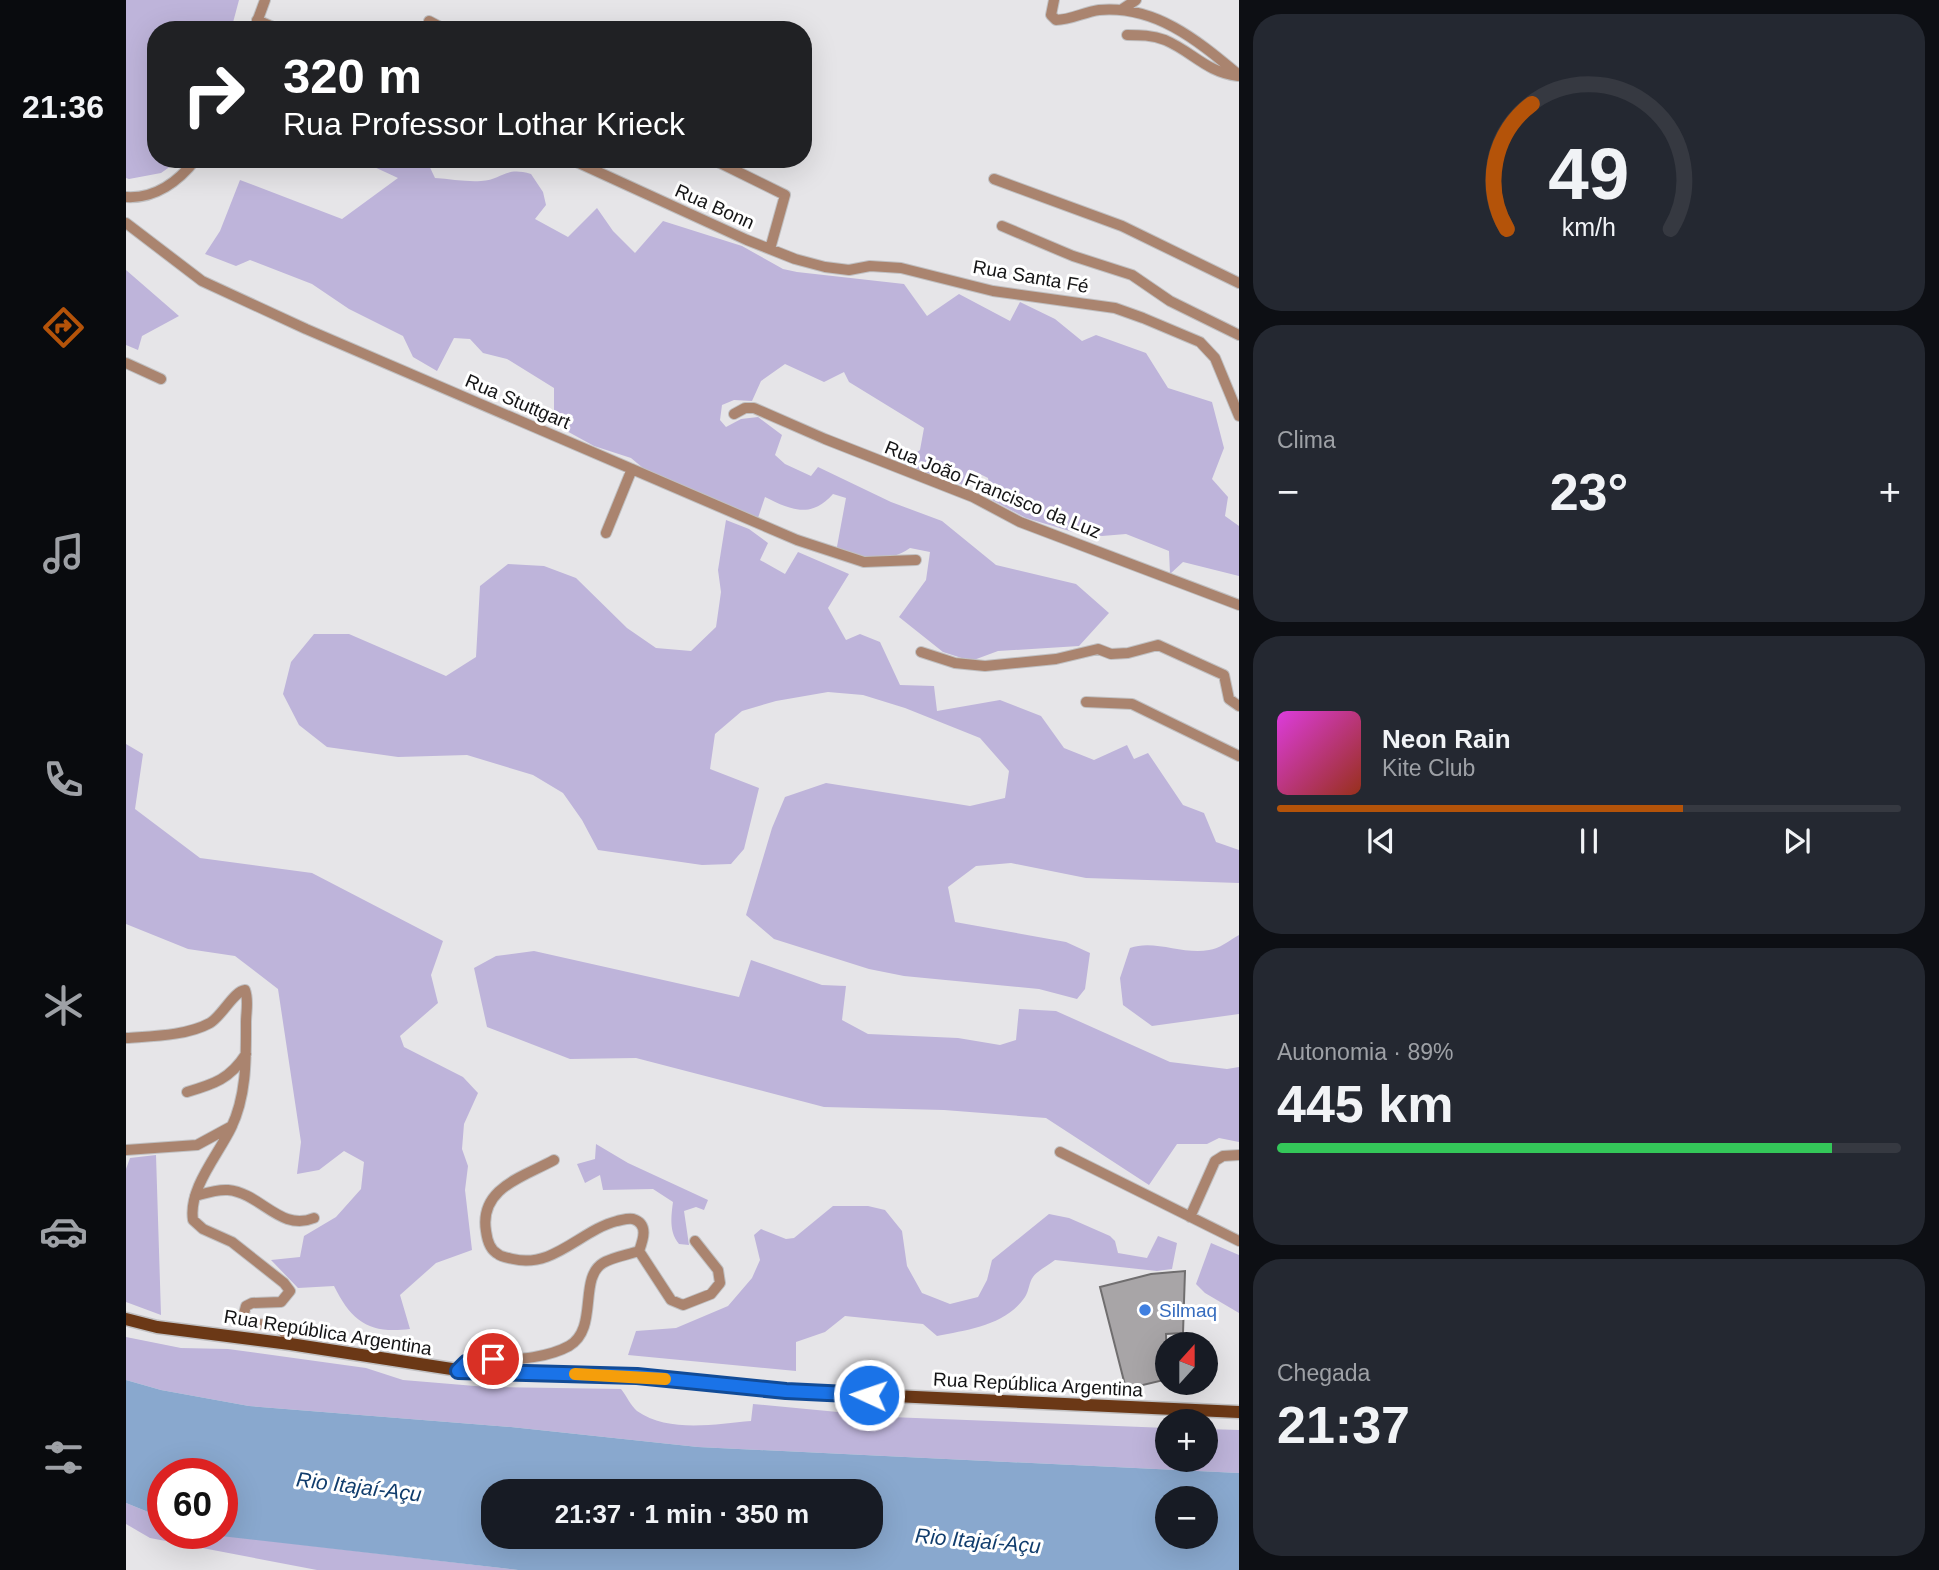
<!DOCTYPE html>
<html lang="pt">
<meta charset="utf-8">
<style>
body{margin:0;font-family:Arial,sans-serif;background:#242831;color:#f1f3f6;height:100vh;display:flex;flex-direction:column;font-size:26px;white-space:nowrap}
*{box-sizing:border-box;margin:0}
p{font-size:23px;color:#9ea1a6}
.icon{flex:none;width:38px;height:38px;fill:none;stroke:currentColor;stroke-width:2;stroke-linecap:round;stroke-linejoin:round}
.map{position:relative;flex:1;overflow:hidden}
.details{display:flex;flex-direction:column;gap:14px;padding:14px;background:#0d0f14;width:700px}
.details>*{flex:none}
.banner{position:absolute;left:21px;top:21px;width:665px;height:147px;border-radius:28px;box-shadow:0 7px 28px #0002;background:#202124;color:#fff;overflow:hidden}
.needle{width:46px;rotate:21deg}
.controls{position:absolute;left:1029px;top:1332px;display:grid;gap:14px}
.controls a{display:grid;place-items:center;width:63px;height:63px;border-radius:50%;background:#171b24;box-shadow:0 7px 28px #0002;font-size:35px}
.speed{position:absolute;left:21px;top:1458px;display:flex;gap:14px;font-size:35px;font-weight:700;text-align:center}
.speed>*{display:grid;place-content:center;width:91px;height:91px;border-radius:50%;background:#171b24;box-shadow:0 7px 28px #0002;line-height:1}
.speed .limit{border:10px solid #d22;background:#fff;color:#111}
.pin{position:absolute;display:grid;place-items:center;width:60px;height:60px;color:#fff;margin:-30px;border:4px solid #fff;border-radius:50%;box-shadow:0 2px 7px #0007}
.me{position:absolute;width:77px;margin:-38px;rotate:273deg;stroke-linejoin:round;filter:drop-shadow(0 0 5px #0008)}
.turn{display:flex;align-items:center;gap:24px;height:147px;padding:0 21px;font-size:32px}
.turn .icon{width:91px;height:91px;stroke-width:2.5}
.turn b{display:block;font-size:49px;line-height:60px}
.big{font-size:52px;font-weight:700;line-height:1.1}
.details .card{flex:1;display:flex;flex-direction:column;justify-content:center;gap:10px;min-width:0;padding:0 24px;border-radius:28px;background:#242831}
.details .dial{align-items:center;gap:0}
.dial svg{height:182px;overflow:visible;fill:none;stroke:#363941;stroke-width:7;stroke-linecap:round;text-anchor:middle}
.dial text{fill:#f1f3f6;stroke:none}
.song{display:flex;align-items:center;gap:21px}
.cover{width:84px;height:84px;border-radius:10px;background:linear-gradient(135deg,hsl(300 70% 55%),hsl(10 70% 35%))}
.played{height:7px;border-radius:4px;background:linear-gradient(90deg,#b45309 65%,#363941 65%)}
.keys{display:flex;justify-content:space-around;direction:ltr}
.heat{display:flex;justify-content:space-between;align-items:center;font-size:38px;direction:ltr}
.charge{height:10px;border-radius:5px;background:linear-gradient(90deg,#34c759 89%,#363941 0)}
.trip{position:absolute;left:355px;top:1479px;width:402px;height:70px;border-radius:28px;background:#171b24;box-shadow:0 7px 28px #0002;font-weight:700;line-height:70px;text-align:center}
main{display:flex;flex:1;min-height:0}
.tabs{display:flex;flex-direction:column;width:126px;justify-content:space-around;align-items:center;background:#090b0e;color:#9ea1a6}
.tabs .icon{width:49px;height:49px}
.tabs .on{color:#b45309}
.tabs b{font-size:32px;color:#f1f3f6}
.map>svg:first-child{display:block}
</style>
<main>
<nav class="tabs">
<b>21:36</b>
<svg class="icon on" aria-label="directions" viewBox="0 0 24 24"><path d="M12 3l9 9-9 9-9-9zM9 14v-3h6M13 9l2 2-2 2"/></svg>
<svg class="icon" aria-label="music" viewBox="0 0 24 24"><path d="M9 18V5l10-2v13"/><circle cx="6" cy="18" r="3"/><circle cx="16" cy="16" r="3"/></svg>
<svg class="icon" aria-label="phone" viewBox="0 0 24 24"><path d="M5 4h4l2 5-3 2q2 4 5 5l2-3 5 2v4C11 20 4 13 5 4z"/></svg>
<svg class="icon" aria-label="climate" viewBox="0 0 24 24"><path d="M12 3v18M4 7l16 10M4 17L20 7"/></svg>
<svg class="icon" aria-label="car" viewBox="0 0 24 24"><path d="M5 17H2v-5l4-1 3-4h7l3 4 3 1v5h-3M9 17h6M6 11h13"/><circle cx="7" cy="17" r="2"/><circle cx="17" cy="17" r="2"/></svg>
<svg class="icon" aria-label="filters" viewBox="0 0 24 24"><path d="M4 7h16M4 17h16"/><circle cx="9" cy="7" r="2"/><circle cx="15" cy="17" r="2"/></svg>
</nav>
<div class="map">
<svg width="1113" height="1570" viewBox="0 0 1113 1570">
<rect width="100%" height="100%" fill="#e6e5e8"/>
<path fill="#beb4da" d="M0,0H113L105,30H30V159H55L35,173L3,179L0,178Z
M231,159H300L309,178C324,179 340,182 355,181C376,180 378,166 405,174L417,192L420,205L409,219L442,237L471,208L487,231L509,253L537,221L616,246L657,269L671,272L778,284L801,316L833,294L884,321L894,302L929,319L956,341L970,335L1020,353L1042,388L1086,402L1098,448L1086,479L1102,497L1099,516L1113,526V576L1057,562L1044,574L1043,551L1000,534L976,536L947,532L900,518L866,500L862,478L846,470L837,485L774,464L794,450L798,428L723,382L718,372L698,382L659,364L635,381L626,401L608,400L596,405L594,420L600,427L615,419L632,417L656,435L649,455L659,464L685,476L692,467L765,502L816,521L870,565L950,584L983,613L953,646L872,651L845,661L817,652L773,617L800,580L804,552L784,548C761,564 737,559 710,552L720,498L707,494C685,519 665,510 639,497L632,518L523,473L505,458L468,446L428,424V388L381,359L357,353L344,339L328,338L311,371L287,357L277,336L223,309L186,284L124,260L110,266L79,254L94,231L114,180L216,219L272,178Z
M0,270L53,316L16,336L12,350L0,345Z
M600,520L623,529L642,543L634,560L659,574L672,552L723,574L702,608L720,640L734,634L754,642L774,685L808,686L811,711L874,700L915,716L938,748L968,760L1001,745L1008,759L1022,753L1057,805L1078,813L1090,842L1113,850V883L960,878L885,863L850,866L822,887L829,922L940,942L964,953L959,989L951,999L913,989L778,976L743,969L648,939L620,915L646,828L659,797L700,783L844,806L879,798L883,771L854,738L779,708L737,695L702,692L650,701L616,711L589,734L584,769L633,788L618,849L605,864L576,865L472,850L456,820L437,793L407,775L341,755L272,757L201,747L173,725L157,694L165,662L188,634H223L320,676L350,657L354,586L382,564L418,566L450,578L501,628L530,648L565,651L590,627L595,592L592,570Z
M0,744L17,754L9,809L74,858L186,873L317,941L305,975L312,1003L274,1036L278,1047L337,1077L352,1093L338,1124L336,1149L342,1166L339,1190L346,1250L310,1263L274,1295L284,1329C243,1334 226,1322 208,1286L172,1288L145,1260L174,1257L178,1236L210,1217L235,1189L238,1162L218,1151L193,1170L171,1174L175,1142L152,989L109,956L62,949L0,924Z
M1113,935V1014L1026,1026L997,1005L994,978L1004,948C1028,939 1057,955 1083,950C1093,949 1104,940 1113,935Z
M408,951L613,997L625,960L696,985L720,986L716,1020L742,1034L832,1038L874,1045L890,1040L893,1009L930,1011L1044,1062L1101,1069L1113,1067V1142L1093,1138L1081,1144H1051L1023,1185L920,1118L818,1110L698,1107L510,1058L444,1059L361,1027L348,968L370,956Z
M470,1144L502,1163L582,1200L578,1210L570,1207L558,1211L563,1245L553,1244C543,1232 545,1217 547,1202L527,1189L477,1190L474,1175L459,1183L451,1164L469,1159Z
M30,1155L35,1315L0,1302V1169L4,1158Z
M707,1206H742L759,1210L776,1231L781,1266L796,1293L824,1304L852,1297L861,1280L866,1260L923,1214L943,1218L984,1236L989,1241L992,1253L1021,1258L1032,1236L1051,1243L1046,1269L1031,1271L929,1260C923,1265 912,1270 907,1277C903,1282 903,1291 899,1297C880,1325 842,1330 811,1336L797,1324L719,1316L699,1332L670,1342V1371L502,1355L510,1331L550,1328L602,1306L626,1278L634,1260L628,1235L635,1229L660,1239L668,1238Z
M1085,1243L1113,1255V1313L1079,1293L1070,1284Z
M0,1337L55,1348L102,1349L240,1368L277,1380L361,1387L495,1389C500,1395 505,1406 511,1411C542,1433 590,1424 625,1421L627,1404L764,1417L1041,1428V1460H1080V1429L1113,1430V1473L572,1447L385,1427L123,1406L35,1390L0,1380Z
M0,1503L37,1518V1533H76L392,1570H191L24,1538L0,1524Z"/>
<path fill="#89a8ce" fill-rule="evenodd" d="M0,1380L35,1390L123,1406L385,1427L572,1447L1113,1473V1570H392L77,1534L96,1533V1474H37V1518L0,1503ZM368,1491H746V1536H368ZM1041,1498H1080V1536H1041Z"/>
<path fill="#a8a5a7" stroke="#706e6f" stroke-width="2" d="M1059,1271L1057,1333L1040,1334L1041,1374L1038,1380L1000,1389L974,1287L1025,1274Z"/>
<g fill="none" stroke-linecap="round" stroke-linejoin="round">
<g stroke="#c0c0c2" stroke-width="12">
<path id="minor" d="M928,0L925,15L930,20C945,20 958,12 973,10C1030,5 1072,41 1113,75
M995,10L1010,0
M131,20L154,30
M303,21L320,30
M128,30L139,0
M1001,35C1014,35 1026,35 1039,40C1067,52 1080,72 1112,76
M444,159L621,240L669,259L699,267L723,270L744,266L775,268L867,291L989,308L1017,318L1074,342L1089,358L1113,416
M586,159L659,195L644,249
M868,179L996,226L1113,283
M0,197C29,199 53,181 70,159
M0,223L76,281L180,329L671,540L738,562L790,560
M876,226L947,256L1006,275L1044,301L1113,335
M0,363L35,379
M608,414L619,408H628L699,439L847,497L894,522L1113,605
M480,533L506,469
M795,652L829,663L859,666L930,659L972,649L985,654L1002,653L1032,645L1098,675L1103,699L1113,706
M960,702L1006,704L1113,756
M0,1038C26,1036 60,1036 84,1023C96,1016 108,991 119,990C123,1000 120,1012 120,1022C120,1057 121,1095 105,1128C92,1155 62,1189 67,1220L77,1229L106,1242L158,1283L164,1291L155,1302L126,1303L120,1306L117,1317C135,1333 153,1313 164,1344
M61,1092C88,1084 104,1079 120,1054
M0,1150L71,1145L106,1126
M934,1152L1113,1241
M69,1196C80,1193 91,1189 102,1190C135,1193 154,1232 188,1218
M1064,1217L1089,1161L1097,1156L1113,1155
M513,1251L545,1300L557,1305L585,1294L594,1283L592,1270L569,1241
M332,1371L340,1363C372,1359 414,1362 443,1346C473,1329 452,1278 477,1263C487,1257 501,1255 513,1251C517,1240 523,1224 507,1219C501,1218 497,1220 491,1221C455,1230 427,1269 387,1259C383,1258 375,1257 372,1254C364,1250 361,1239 360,1231C353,1188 397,1177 428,1160"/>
</g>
<g stroke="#c0c0c2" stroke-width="15">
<path id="major" d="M0,1319L31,1327L164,1344L345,1372L511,1376L660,1391L1113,1412"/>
</g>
<use href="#minor" stroke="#aa846f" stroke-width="10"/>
<use href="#major" stroke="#6b3816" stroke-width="12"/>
</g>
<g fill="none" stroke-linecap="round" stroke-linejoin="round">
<g stroke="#114b97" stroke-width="18">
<path id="route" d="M367,1359L340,1363L332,1371L511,1376L660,1391L743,1395"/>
</g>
<use href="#route" stroke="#1a73e8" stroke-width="12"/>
<path stroke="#f59e0b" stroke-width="12" d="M449,1374L539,1379"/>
</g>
<circle fill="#3f7fe0" stroke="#fff" stroke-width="2.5" cx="1019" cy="1310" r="7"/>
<g text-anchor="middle" stroke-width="6" stroke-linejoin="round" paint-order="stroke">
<g font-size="19" fill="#151516" stroke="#fff">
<text transform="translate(589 206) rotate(24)" y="7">Rua Bonn</text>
<text transform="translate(905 276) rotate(10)" y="7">Rua Santa Fé</text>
<text transform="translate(392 401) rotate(23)" y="7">Rua Stuttgart</text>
<text transform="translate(867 489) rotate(22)" y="7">Rua João Francisco da Luz</text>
<text transform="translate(202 1332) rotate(9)" y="7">Rua República Argentina</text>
<text transform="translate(912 1384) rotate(3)" y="7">Rua República Argentina</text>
</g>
<g font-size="19" fill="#366cbe" stroke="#fff" text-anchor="start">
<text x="1033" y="1317">Silmaq</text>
</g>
<g font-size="21" font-style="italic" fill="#113d6d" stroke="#fff">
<text transform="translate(233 1487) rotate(7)" y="7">Rio Itajaí-Açu</text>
<text transform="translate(852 1541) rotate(5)" y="7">Rio Itajaí-Açu</text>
</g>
</g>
</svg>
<div class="controls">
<a><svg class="needle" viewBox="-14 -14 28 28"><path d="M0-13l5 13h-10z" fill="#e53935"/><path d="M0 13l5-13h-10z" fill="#9ea1a6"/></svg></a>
<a>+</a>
<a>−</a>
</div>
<div class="speed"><div class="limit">60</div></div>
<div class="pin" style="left:367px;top:1359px;background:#d93025"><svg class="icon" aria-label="arrive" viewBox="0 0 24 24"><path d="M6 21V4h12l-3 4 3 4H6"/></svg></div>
<svg class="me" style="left:743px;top:1395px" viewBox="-20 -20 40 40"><circle r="17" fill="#1a73e8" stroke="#fff" stroke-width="3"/><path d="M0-11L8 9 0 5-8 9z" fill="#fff"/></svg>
<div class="trip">21:37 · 1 min · 350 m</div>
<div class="banner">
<div class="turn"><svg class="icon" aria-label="right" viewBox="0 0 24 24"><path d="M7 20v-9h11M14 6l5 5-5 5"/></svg><div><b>320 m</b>Rua Professor Lothar Krieck</div></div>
</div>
</div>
<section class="details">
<div class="card dial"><svg viewBox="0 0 100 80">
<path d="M14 69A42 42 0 1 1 86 69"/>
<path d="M14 69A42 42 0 0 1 25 14" stroke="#b45309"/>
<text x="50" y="56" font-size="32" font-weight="700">49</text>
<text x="50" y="72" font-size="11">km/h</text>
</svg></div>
<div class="card"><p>Clima</p>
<div class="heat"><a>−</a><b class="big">23°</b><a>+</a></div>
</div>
<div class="card">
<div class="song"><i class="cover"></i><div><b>Neon Rain</b><p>Kite Club</p></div></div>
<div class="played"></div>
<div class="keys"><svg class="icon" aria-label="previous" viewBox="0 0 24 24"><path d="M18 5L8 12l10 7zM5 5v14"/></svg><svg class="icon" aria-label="pause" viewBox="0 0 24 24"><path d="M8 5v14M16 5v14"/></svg><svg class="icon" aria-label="next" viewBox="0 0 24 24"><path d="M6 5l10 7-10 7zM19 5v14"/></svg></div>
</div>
<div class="card"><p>Autonomia · 89%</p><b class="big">445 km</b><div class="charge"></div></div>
<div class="card"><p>Chegada</p><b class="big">21:37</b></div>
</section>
</main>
